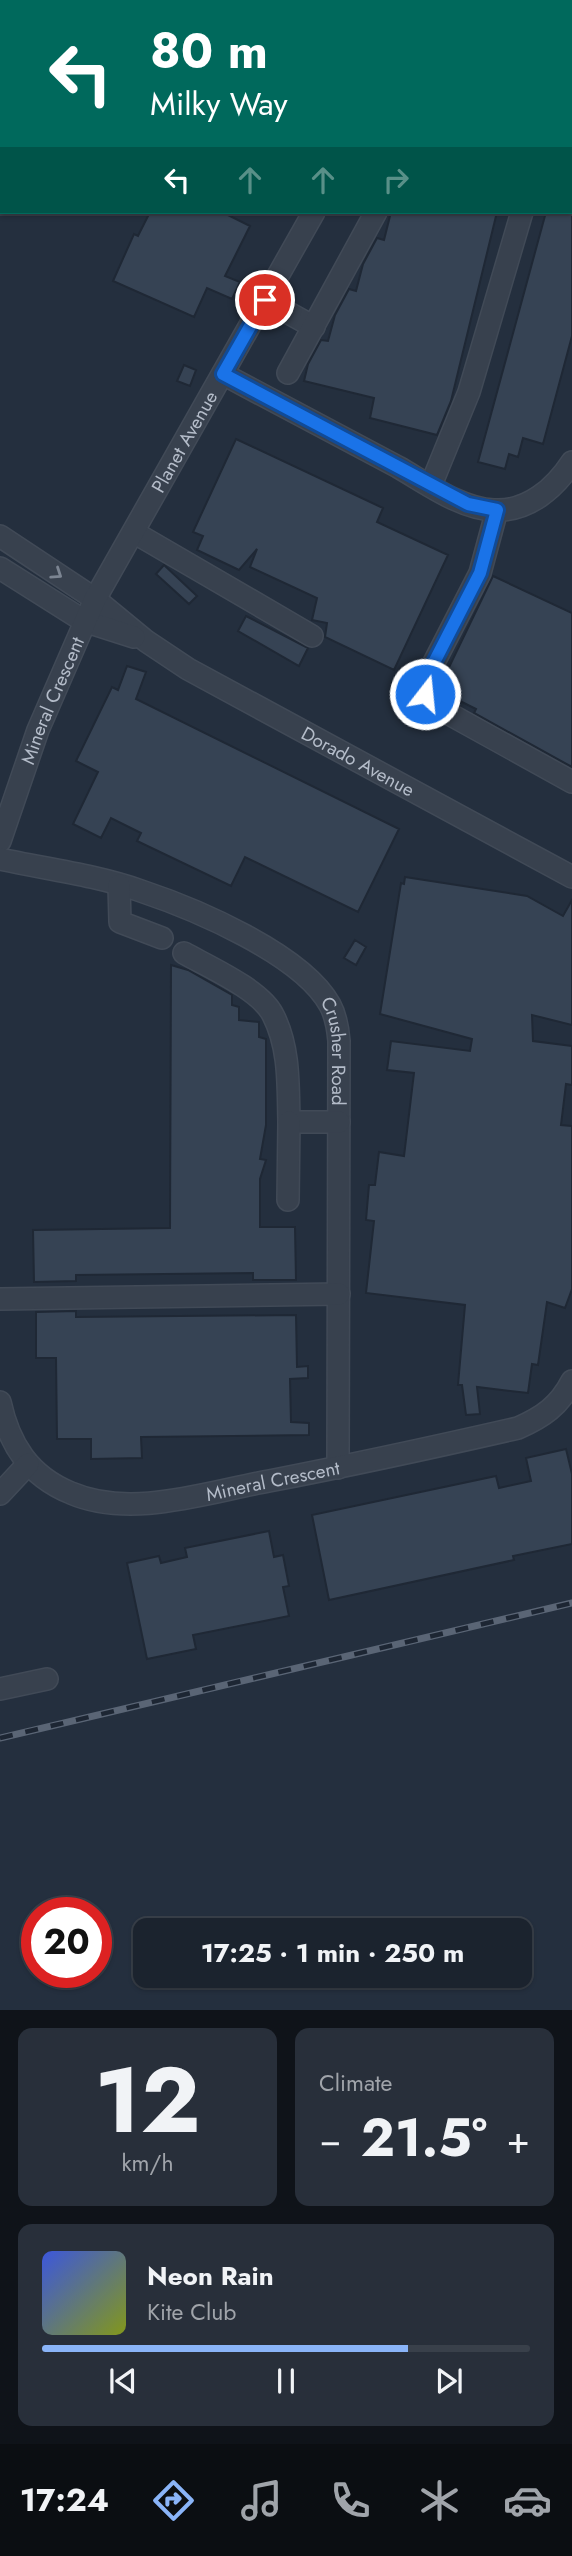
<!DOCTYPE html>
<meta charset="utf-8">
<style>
body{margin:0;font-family:Jost,sans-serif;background:#282f3a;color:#f1f3f6;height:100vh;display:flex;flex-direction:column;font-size:26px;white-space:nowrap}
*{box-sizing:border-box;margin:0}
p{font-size:23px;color:#a0a4aa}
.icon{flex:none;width:38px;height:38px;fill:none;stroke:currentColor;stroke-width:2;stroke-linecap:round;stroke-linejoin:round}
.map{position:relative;height:2010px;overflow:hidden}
.sheet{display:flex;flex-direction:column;gap:18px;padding:18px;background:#0f1319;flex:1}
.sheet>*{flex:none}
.guide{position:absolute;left:0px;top:0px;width:572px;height:214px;box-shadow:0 2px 5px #0004,0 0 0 2px #39404a;background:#00695c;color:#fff;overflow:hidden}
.speed{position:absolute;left:21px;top:1897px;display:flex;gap:14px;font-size:35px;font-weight:700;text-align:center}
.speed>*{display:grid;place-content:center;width:91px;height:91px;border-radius:50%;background:#1b232e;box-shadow:0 2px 5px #0004,0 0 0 2px #39404a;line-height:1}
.speed .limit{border:10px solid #d22;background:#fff;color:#111}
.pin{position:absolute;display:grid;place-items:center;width:60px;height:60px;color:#fff;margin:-30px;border:4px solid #fff;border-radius:50%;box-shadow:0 2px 7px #0007}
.me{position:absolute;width:77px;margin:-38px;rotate:16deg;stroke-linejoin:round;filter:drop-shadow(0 0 5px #0008)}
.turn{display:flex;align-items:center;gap:24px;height:147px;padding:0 35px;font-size:32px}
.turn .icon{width:91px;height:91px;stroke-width:2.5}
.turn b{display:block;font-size:49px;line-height:60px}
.lanes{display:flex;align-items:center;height:66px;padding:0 35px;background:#0003;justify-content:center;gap:35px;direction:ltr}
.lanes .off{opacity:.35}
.big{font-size:52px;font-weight:700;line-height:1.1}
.sheet .card{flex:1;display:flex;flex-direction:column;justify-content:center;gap:10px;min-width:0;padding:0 24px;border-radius:14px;background:#282f3a}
.sheet .dial{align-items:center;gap:0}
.dial b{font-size:91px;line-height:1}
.song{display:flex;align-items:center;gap:21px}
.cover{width:84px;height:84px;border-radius:10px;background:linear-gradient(135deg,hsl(230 70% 55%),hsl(70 70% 35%))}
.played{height:7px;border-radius:4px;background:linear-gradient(90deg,#8ab4f8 75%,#39404a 75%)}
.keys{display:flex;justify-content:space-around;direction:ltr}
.heat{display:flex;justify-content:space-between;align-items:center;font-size:38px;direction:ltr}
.sheet .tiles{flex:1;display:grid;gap:18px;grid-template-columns:1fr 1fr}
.card:last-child{grid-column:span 2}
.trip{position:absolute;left:133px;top:1918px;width:399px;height:70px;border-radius:14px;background:#1b232e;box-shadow:0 2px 5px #0004,0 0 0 2px #39404a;font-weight:700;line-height:70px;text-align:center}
.tab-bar{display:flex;height:112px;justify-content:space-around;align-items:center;background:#0b0e12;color:#a0a4aa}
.tab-bar .icon{width:49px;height:49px}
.tab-bar .current{color:#8ab4f8}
.tab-bar b{font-size:32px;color:#f1f3f6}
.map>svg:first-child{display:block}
</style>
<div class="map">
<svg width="572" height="2010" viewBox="0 0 572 2010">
<rect width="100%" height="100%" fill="#242f3e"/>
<path fill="#364354" stroke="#1f2835" stroke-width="2" d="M150,212H222L250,226L225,276L240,282L232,299L207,288L194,317L113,281L134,234L138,236Z
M391,212H497L451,401L437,435L370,418L374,398L304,381L308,364L321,340L328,341L335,315L349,289L356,291L363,264L377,238L384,240Z
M546,212H572V336L543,444L523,438L518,457L509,454L505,469L478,462Z
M184,365L196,370L190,386L177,381Z
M236,439L383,508L377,522L448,555L394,670L325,637L327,623L312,620L317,598L250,567L257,549L239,570L197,550L203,536L193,532Z
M164,565L197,596L189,604L156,574Z
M493,576L572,613V767L474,713L476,709L438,690Z
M246,616L308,648L299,666L238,631Z
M127,666L146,672L136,699L399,829L358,912L245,857L231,886L137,841L141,833L111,818L101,838L73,824L98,772L76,761L112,687L118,690Z
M405,877L527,896L563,916L572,900V1025L532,1015L533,1041L572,1046V1085L566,1084L561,1125L572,1126V1289L565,1308L547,1302L538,1365L532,1364L528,1393L477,1387L480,1414L466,1415L462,1385H458L465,1305L366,1293L374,1221L366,1220L369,1185H375L379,1152L404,1156L414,1073L387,1070L391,1041L470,1051L472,1039L380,1014L401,883L404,884Z
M355,940L366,947L356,965L344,958Z
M171,965L188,970L232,995V1005L239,1007V1020L259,1022V1037L266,1039V1125L260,1159L266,1160L260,1179V1227H295L296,1280H253V1273L76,1275V1281L34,1282L33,1230L170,1228Z
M76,1311V1317L296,1315L297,1367L308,1366V1378L290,1379L291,1422L309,1423V1435L141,1437L142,1458L91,1459V1439H57L56,1358H36V1312Z
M566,1449L572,1474V1544L513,1556L514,1560L329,1600L312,1515L496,1476L499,1488L531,1481L526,1458Z
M269,1531L274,1557L283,1555L289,1586L283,1587L289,1616L193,1635L196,1649L147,1659L127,1563L159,1556L161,1563L187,1557L185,1548Z"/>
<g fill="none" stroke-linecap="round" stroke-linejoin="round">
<g stroke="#414a57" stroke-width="24">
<g id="minor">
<path d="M117,0V2"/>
<path d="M88,2V0"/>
<path d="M376,2L377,0"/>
<path d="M419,2V0"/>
<path d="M570,50L572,45"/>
<path d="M0,138L2,135"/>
<path d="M265,300L314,327"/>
<path d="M288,373L376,212"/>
<path d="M223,374C281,405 340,436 398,467C426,483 461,509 494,510C528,512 555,488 572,462"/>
<path d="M431,485L469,392L522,212"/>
<path d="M497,510L480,573L425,680V694L433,705L572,782"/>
<path d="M135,533L312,636"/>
<path id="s1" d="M0,536L95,599L146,641L188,669L572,877"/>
<path d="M0,568L84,621L134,637"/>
<path id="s2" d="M0,841L38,730L95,599L314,212"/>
<path id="s3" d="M0,859C46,869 96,875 141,891C195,909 302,954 330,1005C336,1016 338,1029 339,1041L338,1468"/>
<path d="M119,885L120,922L162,938"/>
<path d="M184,953C209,967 261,990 273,1015C290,1048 288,1086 289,1122H339"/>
<path d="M288,1200L289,1122"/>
<path d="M0,1299L339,1294"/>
<path id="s4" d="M0,1402C9,1444 29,1476 71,1493C131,1519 208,1492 269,1481C352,1465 435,1447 518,1428C543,1417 559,1406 572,1381"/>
<path d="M0,1494L28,1464"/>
<path d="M0,1689L47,1679"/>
</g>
</g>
<use href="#minor" stroke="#38414e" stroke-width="21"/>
<g stroke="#5a6575" stroke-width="7">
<path id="rail" d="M0,1738L572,1603"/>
</g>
<use href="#rail" stroke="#1d2633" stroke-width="4.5" stroke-dasharray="13" stroke-linecap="butt"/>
</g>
<defs><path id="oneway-chevron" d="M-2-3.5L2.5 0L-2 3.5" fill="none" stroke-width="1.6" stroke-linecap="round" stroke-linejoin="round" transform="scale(1.75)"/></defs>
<use stroke="#7c8592" href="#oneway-chevron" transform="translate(57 574) rotate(34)"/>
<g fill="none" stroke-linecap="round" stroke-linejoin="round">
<g stroke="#114b97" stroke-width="18">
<path id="route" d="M265,300L223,374L468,504L497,510L480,573L425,680V694"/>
</g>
<use href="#route" stroke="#1a73e8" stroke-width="12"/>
</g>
<g text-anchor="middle" stroke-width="7" stroke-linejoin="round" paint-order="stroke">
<g font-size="19" fill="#b4bcc9" stroke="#1d2633">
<text dy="7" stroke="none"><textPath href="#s2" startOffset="441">Planet Avenue</textPath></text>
<text dy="7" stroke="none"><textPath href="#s2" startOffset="150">Mineral Crescent</textPath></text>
<text dy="7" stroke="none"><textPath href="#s1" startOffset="424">Dorado Avenue</textPath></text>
<text dy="7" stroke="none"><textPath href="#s3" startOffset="416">Crusher Road</textPath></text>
<text dy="7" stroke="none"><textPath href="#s4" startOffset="326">Mineral Crescent</textPath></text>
</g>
</g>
</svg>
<div class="speed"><div class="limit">20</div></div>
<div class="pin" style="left:265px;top:300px;background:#d93025"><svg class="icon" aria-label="arrive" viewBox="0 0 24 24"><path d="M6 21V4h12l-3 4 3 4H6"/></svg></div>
<svg class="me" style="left:425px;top:694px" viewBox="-20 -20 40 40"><circle r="17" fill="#1a73e8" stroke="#fff" stroke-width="3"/><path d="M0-11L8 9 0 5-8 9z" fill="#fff"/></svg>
<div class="trip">17:25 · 1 min · 250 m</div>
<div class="guide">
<div class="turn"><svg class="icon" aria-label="left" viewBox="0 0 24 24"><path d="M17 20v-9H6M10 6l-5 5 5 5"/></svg><div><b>80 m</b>Milky Way</div></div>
<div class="lanes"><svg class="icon" aria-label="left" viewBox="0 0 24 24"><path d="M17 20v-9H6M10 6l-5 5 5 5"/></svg><svg class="icon off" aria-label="ahead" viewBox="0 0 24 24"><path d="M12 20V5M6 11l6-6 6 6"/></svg><svg class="icon off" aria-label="ahead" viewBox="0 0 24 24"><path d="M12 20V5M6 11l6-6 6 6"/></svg><svg class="icon off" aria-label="right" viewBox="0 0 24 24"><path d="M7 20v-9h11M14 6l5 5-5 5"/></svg></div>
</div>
</div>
<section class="sheet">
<div class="tiles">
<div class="card dial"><b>12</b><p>km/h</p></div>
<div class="card"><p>Climate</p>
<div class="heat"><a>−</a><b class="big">21.5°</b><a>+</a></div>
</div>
<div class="card">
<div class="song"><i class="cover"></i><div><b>Neon Rain</b><p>Kite Club</p></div></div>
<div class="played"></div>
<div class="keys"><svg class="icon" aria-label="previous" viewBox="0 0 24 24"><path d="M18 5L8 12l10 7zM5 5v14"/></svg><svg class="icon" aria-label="pause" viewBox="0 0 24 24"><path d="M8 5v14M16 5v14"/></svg><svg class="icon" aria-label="next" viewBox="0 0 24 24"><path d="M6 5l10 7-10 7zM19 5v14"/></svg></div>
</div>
</div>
</section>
<nav class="tab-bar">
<b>17:24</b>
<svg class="icon current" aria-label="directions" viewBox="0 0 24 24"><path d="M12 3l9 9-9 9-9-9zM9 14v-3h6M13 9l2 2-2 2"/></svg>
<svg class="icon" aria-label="music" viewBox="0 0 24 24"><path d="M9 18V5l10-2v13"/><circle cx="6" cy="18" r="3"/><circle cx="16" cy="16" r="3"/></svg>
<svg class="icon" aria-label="phone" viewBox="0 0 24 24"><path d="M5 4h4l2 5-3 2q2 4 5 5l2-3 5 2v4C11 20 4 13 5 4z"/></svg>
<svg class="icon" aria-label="climate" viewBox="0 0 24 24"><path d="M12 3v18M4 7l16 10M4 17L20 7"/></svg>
<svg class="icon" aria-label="car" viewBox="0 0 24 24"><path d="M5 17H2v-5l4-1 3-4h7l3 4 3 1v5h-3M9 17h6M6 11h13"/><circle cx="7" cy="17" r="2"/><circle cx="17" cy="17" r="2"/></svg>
</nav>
